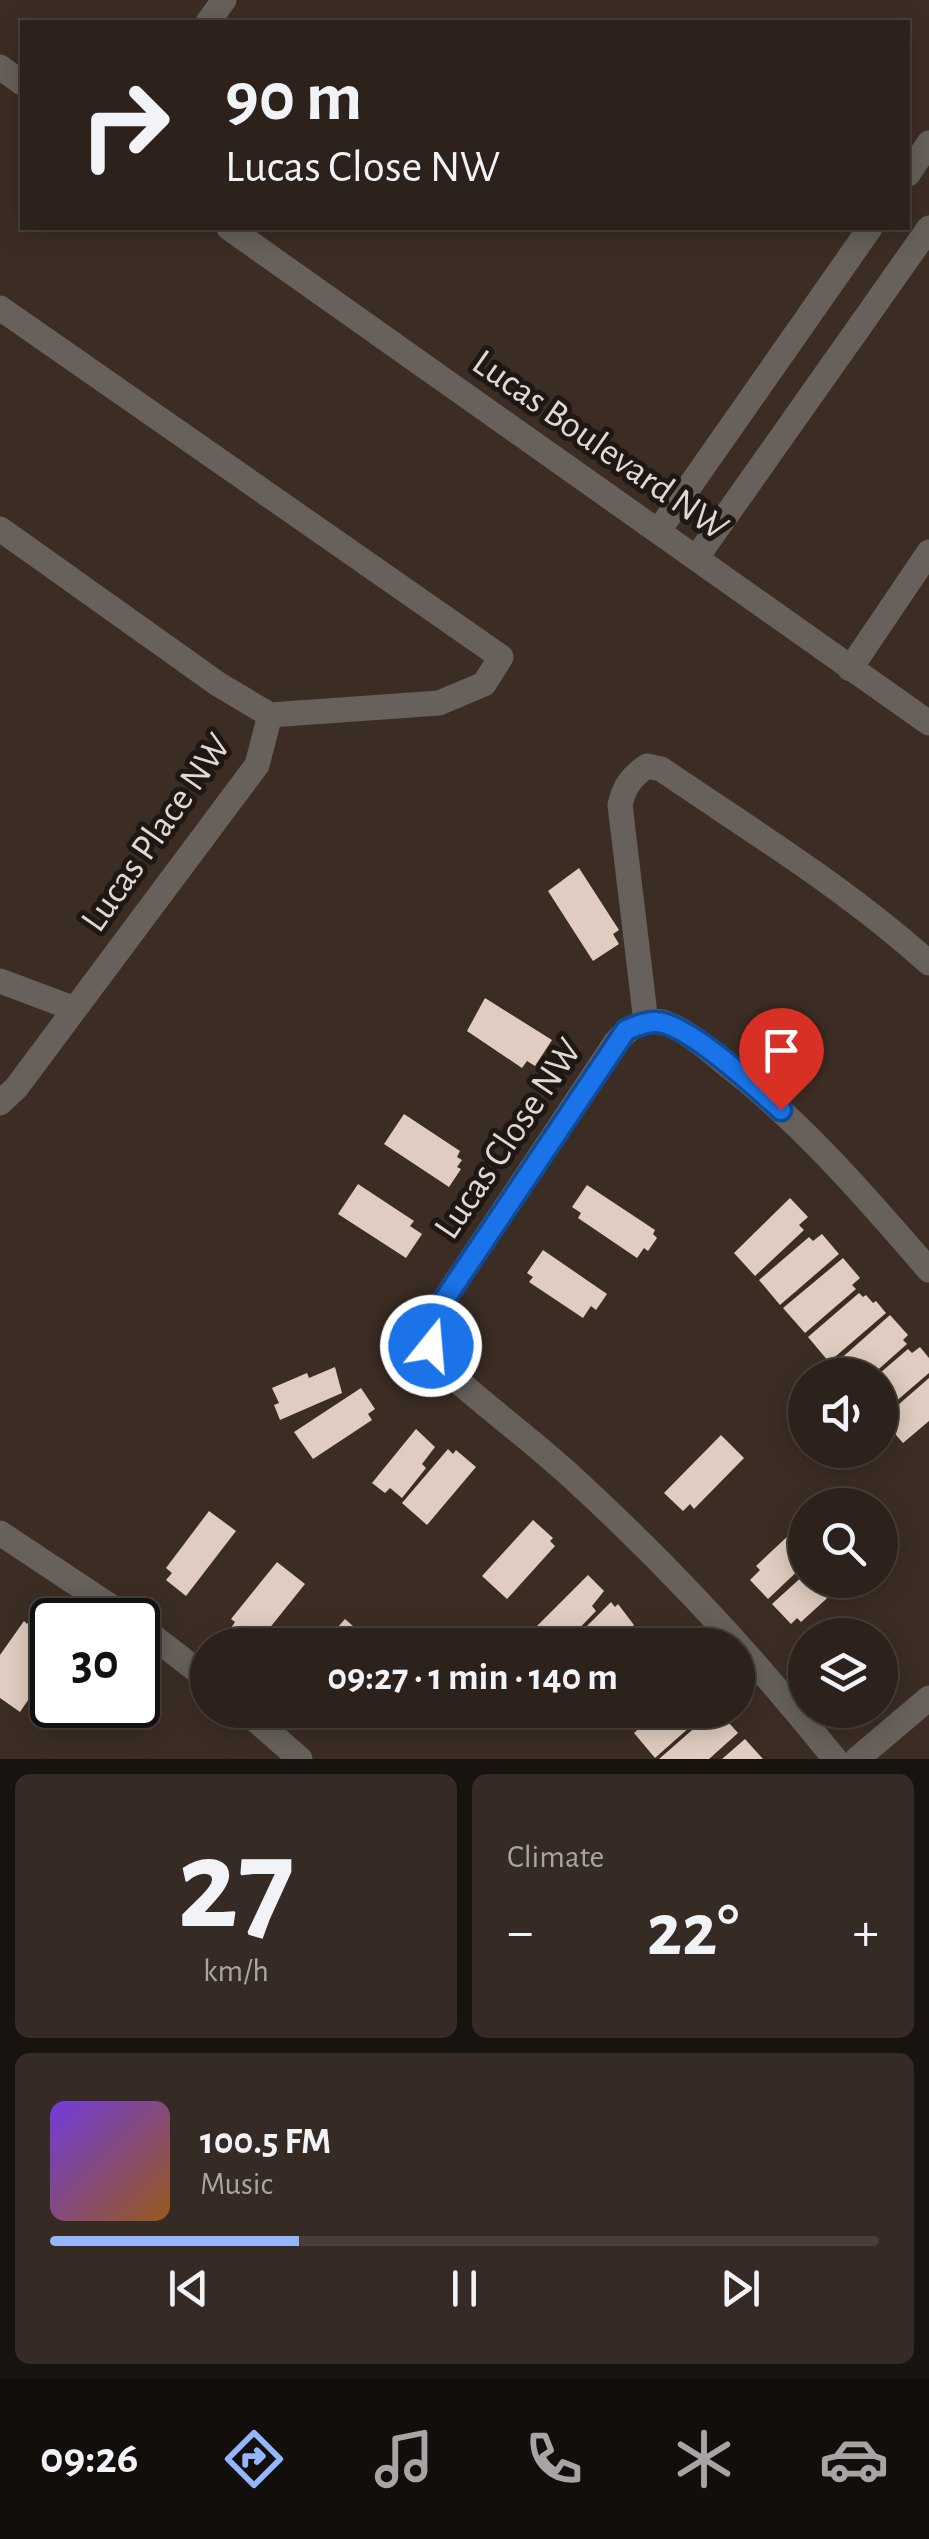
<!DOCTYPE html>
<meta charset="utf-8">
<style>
body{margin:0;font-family:"Alegreya Sans",sans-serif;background:#352a24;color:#f1f3f6;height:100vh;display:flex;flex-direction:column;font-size:38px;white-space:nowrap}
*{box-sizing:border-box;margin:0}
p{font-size:32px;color:#a7a4a3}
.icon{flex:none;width:55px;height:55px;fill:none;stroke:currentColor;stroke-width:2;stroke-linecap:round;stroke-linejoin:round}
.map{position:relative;height:1759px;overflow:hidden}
.side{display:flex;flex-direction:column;gap:15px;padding:15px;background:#19130f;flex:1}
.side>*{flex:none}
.banner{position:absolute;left:20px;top:20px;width:890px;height:210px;border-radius:0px;box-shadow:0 5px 25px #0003,0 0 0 2px #483f3a;background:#2d221b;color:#f1f3f6;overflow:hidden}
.buttons{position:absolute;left:788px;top:1358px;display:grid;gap:20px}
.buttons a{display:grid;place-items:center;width:110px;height:110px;border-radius:50%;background:#2d221b;box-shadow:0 5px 25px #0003,0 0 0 2px #483f3a;font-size:50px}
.speed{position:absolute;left:30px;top:1598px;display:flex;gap:20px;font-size:50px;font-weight:700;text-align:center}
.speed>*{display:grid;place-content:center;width:130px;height:130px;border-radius:50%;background:#2d221b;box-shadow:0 5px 25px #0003,0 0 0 2px #483f3a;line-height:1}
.speed .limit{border:5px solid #111;border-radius:15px;background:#fff;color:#111}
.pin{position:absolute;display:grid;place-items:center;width:85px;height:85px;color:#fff;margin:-102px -42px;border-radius:50% 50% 50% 0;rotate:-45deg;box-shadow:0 0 10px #0007}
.pin .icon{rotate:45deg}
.me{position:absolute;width:110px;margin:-55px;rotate:17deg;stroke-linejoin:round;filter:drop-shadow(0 0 8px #0008)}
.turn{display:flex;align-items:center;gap:35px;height:210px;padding:0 40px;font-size:45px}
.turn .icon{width:130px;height:130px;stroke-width:2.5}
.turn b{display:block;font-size:70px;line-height:85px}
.big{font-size:75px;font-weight:700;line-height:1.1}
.side .widget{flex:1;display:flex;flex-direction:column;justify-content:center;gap:15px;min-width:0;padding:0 35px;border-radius:15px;background:#352a24}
.side .dial{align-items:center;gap:0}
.dial b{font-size:130px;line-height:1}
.song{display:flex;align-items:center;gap:30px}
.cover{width:120px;height:120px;border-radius:15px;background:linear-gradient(135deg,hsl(260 70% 55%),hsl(30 70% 35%))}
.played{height:10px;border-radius:5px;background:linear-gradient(90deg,#95b6fd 30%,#483f3a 30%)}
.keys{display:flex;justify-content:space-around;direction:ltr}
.heat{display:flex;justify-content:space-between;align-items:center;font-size:55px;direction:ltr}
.side .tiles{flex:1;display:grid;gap:15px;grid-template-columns:1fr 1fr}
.widget:last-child{grid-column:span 2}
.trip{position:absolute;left:190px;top:1628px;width:565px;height:100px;border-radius:50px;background:#2d221b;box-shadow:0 5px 25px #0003,0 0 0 2px #483f3a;font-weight:700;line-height:100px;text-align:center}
.dock{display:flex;height:160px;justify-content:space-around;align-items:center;background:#120e0b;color:#a7a4a3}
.dock .icon{width:70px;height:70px}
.dock .selected{color:#95b6fd}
.dock b{font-size:45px;color:#f1f3f6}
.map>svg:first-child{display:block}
</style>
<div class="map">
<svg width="929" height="1759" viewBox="0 0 929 1759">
<rect width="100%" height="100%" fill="#3c2d24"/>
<path fill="#e0ccc0" d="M579,868L619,930L613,934L619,944L593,961L548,891Z
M485,998L552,1040L535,1066L527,1061L522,1068L467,1031Z
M404,1114L460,1151L457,1157L462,1160L457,1167L461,1169L449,1187L384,1144Z
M358,1184L414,1221L410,1226L422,1234L406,1258L338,1214Z
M587,1185L655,1230L653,1234L657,1238L648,1251L644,1248L637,1258L578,1218L581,1213L572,1207Z
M790,1198L808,1217L799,1225L804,1230L755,1276L734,1253Z
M822,1234L839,1254L780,1305L759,1280L809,1237L813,1241Z
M543,1250L607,1294L596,1310L591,1306L583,1318L529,1282L533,1277L527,1273Z
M843,1258L860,1278L852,1285L856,1289L805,1333L783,1308Z
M859,1293L863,1297L866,1295L873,1303L876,1301L886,1313L829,1362L808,1337Z
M890,1315L908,1335L903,1340L907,1344L872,1375L853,1372L846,1375L836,1363Z
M920,1347L929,1358V1373L880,1415V1373L908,1349L912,1353Z
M335,1367L342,1393L280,1420L274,1405L279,1403L272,1388L307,1373L309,1378Z
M929,1378V1421L903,1443L882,1419Z
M361,1388L375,1409L368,1414L372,1420L313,1459L294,1432Z
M416,1429L435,1447L422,1464L426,1468L402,1498L390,1488L385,1493L372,1483Z
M721,1435L744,1458L694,1509L690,1504L683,1511L664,1493Z
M448,1449L453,1454L456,1450L476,1467L427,1525L402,1503Z
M209,1511L236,1531L186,1596L166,1580L172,1573L166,1568Z
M533,1520L553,1538L550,1541L555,1546L507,1599L482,1576Z
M805,1520V1564L768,1599L750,1580L760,1570L756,1566Z
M277,1562L305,1584L256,1645H252L231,1628L235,1622L231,1619Z
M805,1574V1580H847L801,1622L797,1618L791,1624L772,1604Z
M588,1575L604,1591L592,1606L596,1611L563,1645H550L534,1629Z
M611,1602L615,1607L618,1604L634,1625L614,1645H568Z
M30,1619L52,1633V1665L20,1712L0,1698V1655L24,1621L27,1624Z
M345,1619L371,1642L368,1645H322Z
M328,1710H364L350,1726L345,1721L343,1724Z
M613,1710H654L632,1730Z
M660,1710H709L655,1758L634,1733Z
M721,1714L738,1733L709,1759H659L707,1717L711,1722Z
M745,1739L763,1759H722Z"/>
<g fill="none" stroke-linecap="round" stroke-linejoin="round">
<path stroke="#67605b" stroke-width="25" d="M208,22L224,0
M0,67L22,83
M908,174L929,143
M229,228L929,723
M0,308L501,657L484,684L439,703L270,715
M0,529L218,684L270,715L257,765L16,1088L0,1103
M659,530L870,228
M697,557L929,228
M850,669L929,552
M0,981L75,1009
M646,1022L620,805C624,787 631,777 647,766L661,769C752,831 847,889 929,963
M0,1533L131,1620
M138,1625L208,1679
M244,1710L300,1759
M835,1759C755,1659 669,1566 574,1479C531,1439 483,1405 440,1365C430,1344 430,1331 438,1309L616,1042C627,1029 644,1018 662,1022C684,1028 708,1049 726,1064C803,1124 865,1196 929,1270
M857,1759L929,1698"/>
</g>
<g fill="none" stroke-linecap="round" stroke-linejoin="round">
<g stroke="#114b97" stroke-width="25">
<path id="route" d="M431,1346L432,1327L438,1309L626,1030C636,1026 647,1021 657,1022C688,1024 757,1088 781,1110"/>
</g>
<use href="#route" stroke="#1a73e8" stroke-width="18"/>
</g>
<g text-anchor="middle" stroke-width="10" stroke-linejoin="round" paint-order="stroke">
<g font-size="38" fill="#e2d8d2" stroke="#1e1713">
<text transform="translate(601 444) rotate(35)" y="13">Lucas Boulevard NW</text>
<text transform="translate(155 832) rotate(-55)" y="13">Lucas Place NW</text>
<text transform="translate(507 1138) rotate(-56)" y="13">Lucas Close NW</text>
</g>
</g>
</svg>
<div class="buttons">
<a><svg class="icon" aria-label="sound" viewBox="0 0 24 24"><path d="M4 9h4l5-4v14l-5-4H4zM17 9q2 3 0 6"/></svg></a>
<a><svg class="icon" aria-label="search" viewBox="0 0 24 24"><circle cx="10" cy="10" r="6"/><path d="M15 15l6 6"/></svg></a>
<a><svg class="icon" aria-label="layers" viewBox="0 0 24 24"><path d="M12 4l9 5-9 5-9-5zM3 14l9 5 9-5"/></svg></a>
</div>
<div class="speed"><div class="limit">30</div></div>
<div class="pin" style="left:781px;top:1110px;background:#d93025"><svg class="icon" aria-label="arrive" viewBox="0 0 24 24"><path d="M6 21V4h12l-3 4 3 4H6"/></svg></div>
<svg class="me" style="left:431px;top:1346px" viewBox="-20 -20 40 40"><circle r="17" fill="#1a73e8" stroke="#fff" stroke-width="3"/><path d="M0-11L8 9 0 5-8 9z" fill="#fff"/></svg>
<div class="trip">09:27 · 1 min · 140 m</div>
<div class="banner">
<div class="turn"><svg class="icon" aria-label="right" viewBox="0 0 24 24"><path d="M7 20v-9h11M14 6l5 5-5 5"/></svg><div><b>90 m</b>Lucas Close NW</div></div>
</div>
</div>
<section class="side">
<div class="tiles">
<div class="widget dial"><b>27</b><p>km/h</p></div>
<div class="widget"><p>Climate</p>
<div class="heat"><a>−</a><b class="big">22°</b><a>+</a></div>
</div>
<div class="widget">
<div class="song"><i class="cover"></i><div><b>100.5 FM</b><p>Music</p></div></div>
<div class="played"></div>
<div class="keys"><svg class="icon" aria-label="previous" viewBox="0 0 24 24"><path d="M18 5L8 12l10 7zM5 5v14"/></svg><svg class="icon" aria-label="pause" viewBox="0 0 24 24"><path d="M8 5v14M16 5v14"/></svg><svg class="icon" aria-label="next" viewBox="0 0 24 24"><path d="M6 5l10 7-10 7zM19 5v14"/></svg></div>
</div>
</div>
</section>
<nav class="dock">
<b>09:26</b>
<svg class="icon selected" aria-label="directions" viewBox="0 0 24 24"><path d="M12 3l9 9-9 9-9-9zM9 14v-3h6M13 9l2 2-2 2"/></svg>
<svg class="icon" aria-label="music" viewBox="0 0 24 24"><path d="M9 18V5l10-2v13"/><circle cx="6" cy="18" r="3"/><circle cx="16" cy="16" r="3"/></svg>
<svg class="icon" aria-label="phone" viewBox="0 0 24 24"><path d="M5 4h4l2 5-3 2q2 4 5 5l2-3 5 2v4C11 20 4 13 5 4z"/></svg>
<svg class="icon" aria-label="climate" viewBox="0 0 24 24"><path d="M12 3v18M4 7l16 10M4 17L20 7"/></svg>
<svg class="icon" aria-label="car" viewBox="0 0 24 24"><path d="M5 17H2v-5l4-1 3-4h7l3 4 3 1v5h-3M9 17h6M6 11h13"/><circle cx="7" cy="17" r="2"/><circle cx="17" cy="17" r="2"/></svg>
</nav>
